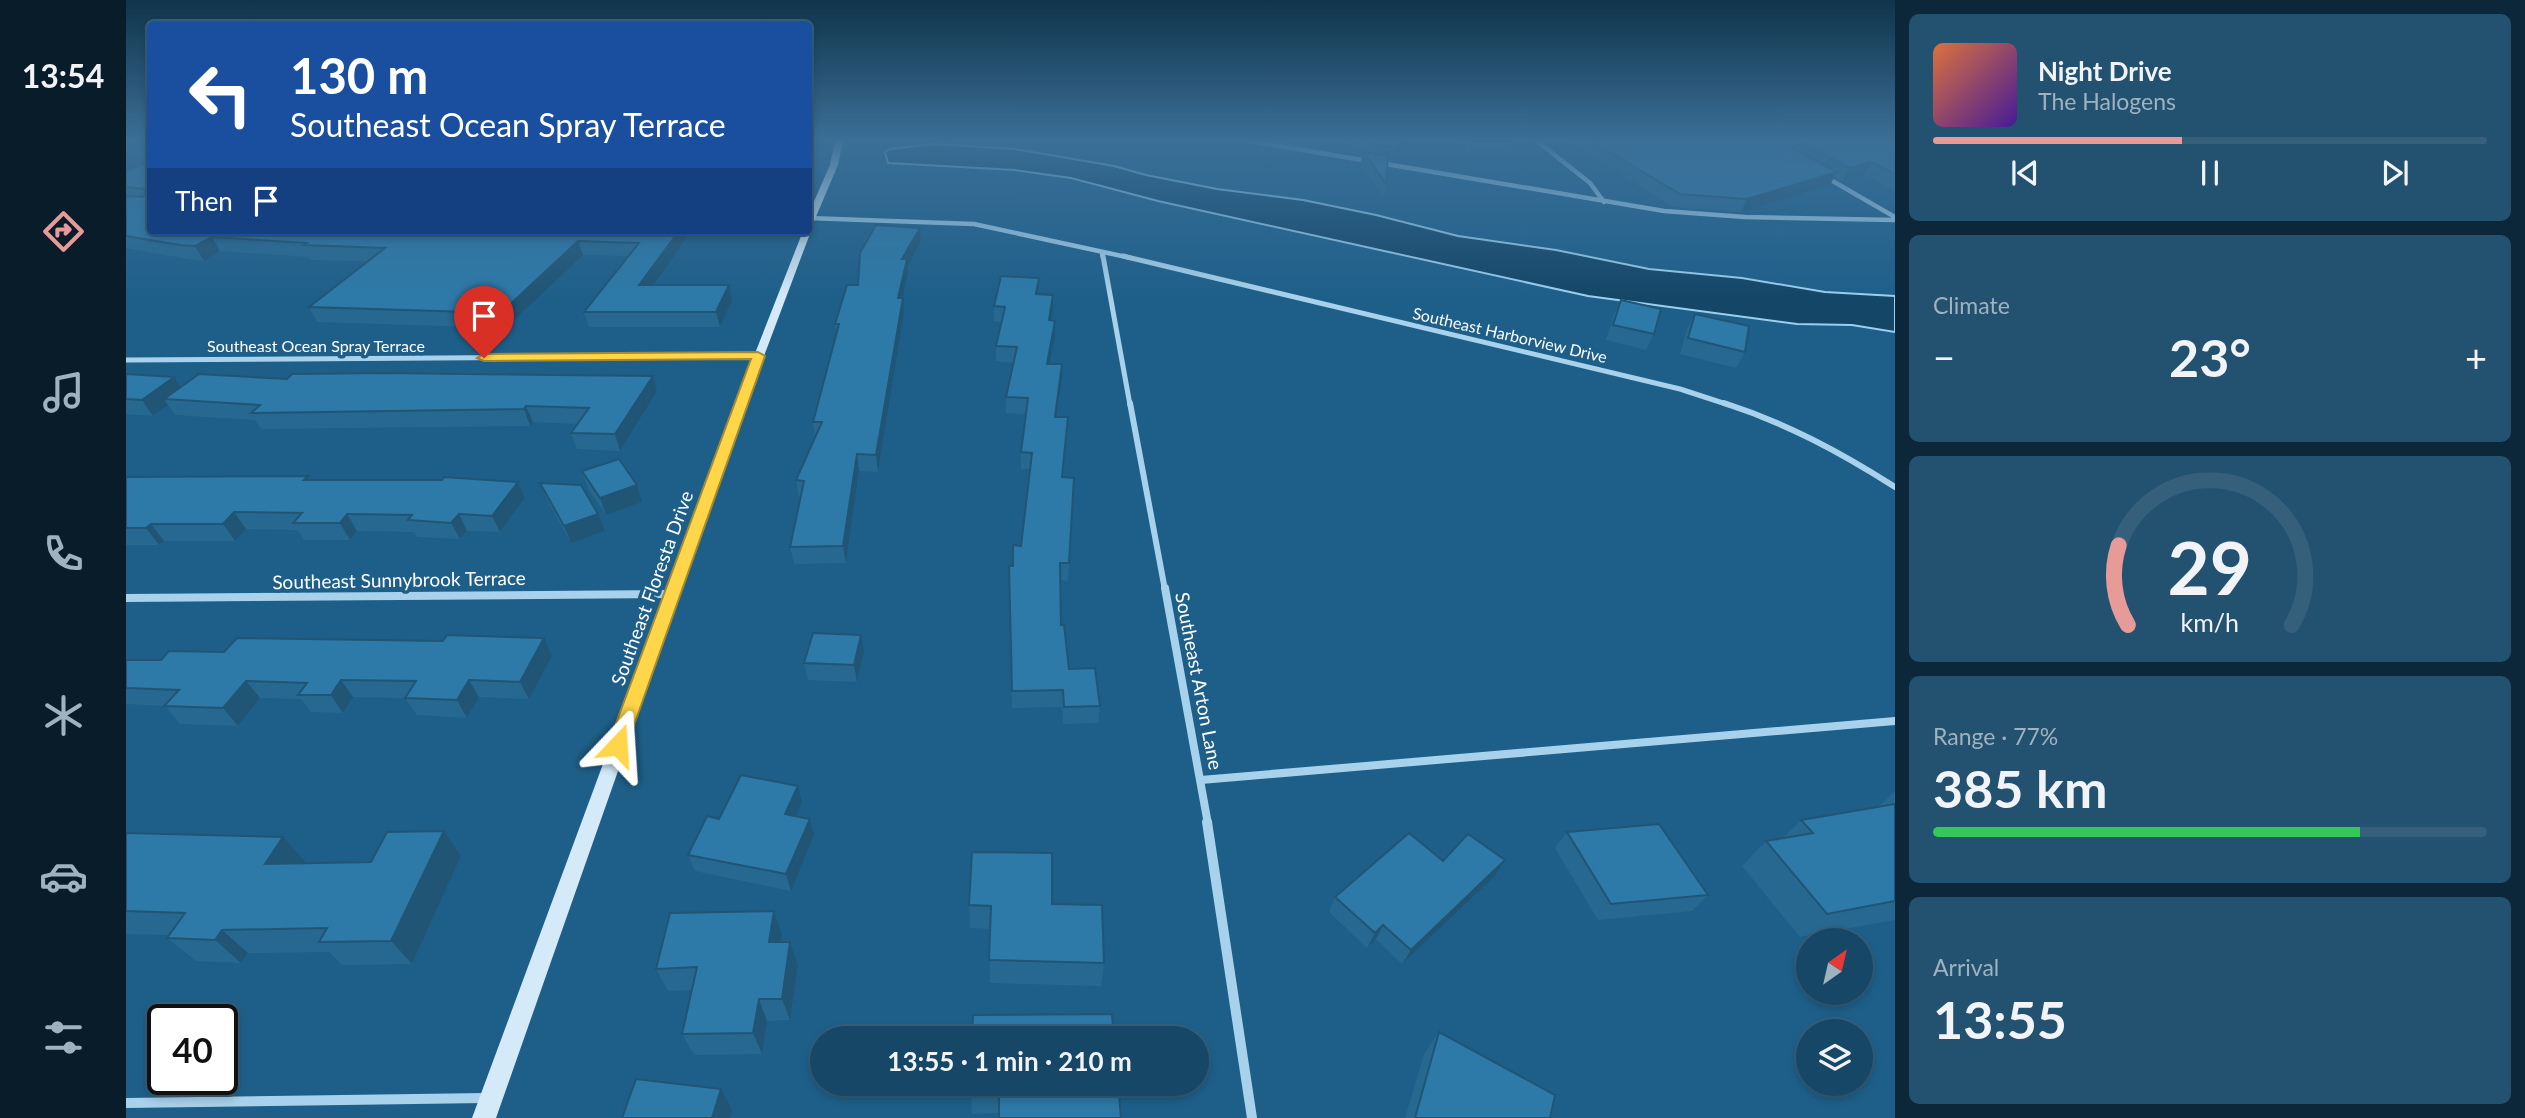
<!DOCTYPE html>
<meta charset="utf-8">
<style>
body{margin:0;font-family:Lato,sans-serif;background:#235170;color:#f1f3f6;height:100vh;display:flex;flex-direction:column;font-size:26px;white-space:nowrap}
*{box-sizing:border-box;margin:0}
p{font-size:23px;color:#9eb2c0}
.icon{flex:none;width:38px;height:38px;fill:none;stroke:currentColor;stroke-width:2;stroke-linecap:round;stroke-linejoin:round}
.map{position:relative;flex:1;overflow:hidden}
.panel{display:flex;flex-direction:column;gap:14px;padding:14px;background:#0c2739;width:630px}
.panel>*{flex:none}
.banner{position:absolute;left:21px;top:21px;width:665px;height:214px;border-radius:7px;box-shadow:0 4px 10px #0003,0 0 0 2px #355f7b;background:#1a4fa0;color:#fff;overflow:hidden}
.needle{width:46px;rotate:34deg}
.controls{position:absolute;left:1670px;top:928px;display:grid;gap:14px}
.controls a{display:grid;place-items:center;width:77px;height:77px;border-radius:50%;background:#164767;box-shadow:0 4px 10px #0003,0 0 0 2px #355f7b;font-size:35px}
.speed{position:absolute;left:21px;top:1004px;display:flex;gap:14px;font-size:35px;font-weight:700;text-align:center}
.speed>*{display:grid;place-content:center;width:91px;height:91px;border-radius:50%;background:#164767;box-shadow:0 4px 10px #0003,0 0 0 2px #355f7b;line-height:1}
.speed .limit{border:4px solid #111;border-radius:10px;background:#fff;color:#111}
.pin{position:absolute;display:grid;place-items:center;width:60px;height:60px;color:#fff;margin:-72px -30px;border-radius:50% 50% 50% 0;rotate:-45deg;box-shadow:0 0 7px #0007}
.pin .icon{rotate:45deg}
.me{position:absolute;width:77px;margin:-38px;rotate:20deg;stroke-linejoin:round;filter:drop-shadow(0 0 5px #0008)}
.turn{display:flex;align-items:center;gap:24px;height:147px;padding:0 28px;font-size:32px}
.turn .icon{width:91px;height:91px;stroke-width:2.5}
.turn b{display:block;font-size:49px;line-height:60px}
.then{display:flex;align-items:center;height:66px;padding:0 28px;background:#0003;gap:14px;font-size:26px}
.big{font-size:52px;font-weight:700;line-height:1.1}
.panel .widget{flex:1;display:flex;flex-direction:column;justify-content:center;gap:10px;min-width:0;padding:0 24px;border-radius:10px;background:#235170}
.panel .dial{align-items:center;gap:0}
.dial svg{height:182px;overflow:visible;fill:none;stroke:#355f7b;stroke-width:7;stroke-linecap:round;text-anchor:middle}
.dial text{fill:#f1f3f6;stroke:none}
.song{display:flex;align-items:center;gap:21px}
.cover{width:84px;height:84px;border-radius:10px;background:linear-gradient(135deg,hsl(20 70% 55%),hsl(260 70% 35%))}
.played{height:7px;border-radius:4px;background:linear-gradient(90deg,#e69b98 45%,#355f7b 45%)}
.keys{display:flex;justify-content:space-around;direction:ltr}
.heat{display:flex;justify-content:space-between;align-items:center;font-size:38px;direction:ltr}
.charge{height:10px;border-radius:5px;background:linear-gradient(90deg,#34c759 77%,#355f7b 0)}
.trip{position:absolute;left:684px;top:1026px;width:399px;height:70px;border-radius:35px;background:#164767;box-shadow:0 4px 10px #0003,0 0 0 2px #355f7b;font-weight:700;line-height:70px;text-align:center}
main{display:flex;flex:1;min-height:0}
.menu{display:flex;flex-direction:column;width:126px;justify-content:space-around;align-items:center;background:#091c29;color:#9eb2c0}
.menu .icon{width:49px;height:49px}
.menu .selected{color:#e69b98}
.menu b{font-size:32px;color:#f1f3f6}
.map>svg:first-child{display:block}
</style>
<main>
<nav class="menu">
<b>13:54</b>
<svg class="icon selected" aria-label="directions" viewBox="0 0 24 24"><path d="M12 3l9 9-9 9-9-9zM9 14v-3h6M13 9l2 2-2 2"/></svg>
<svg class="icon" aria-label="music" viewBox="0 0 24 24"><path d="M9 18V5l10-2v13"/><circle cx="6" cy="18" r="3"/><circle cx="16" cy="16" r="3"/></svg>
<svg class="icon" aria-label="phone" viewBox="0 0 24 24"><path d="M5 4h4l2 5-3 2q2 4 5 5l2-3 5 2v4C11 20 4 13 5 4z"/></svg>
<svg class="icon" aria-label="climate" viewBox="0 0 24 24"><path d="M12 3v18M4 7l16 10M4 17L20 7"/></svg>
<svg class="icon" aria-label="car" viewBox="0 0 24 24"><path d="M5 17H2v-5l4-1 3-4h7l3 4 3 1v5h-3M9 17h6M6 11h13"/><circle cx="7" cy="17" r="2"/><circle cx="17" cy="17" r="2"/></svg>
<svg class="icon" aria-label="filters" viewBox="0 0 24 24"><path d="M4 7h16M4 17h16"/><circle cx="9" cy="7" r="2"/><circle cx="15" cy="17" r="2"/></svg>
</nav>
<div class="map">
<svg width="1769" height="1118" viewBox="0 0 1769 1118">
<rect width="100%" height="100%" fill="#1e5f89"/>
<path fill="#144668" stroke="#9bd0ed" stroke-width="2" d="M809,144L888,149L988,166L1020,175L1091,189L1177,200L1250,215L1332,236L1430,250L1523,269L1616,278L1699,292L1769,296V332L1726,325L1671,324L1462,296L1032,201L945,178L889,170L762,163L759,152L764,149Z"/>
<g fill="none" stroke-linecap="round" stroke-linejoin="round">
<path stroke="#a8d2ec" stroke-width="4.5" d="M1124,141L1538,211L1619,217L1769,220
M1411,141L1464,183L1478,202
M1698,176L1769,217
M682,218L848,224L1005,258
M976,253L977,258"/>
<path stroke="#a8d2ec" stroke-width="5" d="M977,256L1004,405
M997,256L1554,389L1603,405
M0,360L633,356"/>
<path stroke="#a8d2ec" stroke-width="6" d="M1004,403L1039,590
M1598,403C1660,423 1714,452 1769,487"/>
<path stroke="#a8d2ec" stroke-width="8" d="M1039,588L1082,824
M0,598L546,594
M1075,780L1769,721"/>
<path stroke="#a8d2ec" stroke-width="10" d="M1081,822L1126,1118
M0,1103L360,1098"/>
<path fill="#d4eaf9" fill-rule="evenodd" d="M709,141H717L712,165L686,226L682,228V215L704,165Z
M682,229L685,231L638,356L370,1118H346L628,356L677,231H682Z"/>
</g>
<path fill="#276890" d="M1223,141H1285L1267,160L1262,159L1260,183L1257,196L1234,165L1236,155L1226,153L1222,147Z
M1328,141H1386L1387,142L1383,154H1342Z
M1446,141H1769V191L1738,174L1716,181L1708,177L1704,185L1615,212L1548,207L1459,152Z
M0,171L563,235L528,285L606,300L594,327H463L458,312L502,256L457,255L380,328L191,322L183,307L241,261L185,260L183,257L94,251L78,261L62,259L0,248Z
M794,228L795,241L782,266V273L776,298L778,313L752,472L733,471L720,563L668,564L664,547L675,497H673L670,480L689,436L687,422L711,335L709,324L732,285Z
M913,294L927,310L925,320L929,321V336L924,364L936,380L931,417H942L937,477L948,478L942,581L935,580V625L943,669L974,706L972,723L937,724L936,707L886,708L883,566H887L895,546L904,469H895V452L900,414L880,413V397L888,363L870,361V346L875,322L868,321V306Z
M1495,300L1528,334L1520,350L1480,340L1488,314Z
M1569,314L1619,352L1610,368L1554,354L1561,329Z
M0,374L55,387L161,379L527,376L531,391L494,451L451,449L445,433L452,424L407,422L404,426L135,429L129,420L49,415L42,405L27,416L0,414Z
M456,471L516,502L480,515L462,488Z
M0,477L184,480L392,482L399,498L374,532L341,531L334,539L291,537L288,532L231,531L224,540H178L172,530L120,529L109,541H38L33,545H0Z
M414,483L479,531L445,543L421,500Z
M98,652L426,656L403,699L353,697L341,718L291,715L279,698L227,697L217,713L185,712L175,699L134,698L112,726L54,724L39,706L0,704V660H35Z
M738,652L731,682L682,680L678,663Z
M1769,791V920L1674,937L1616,866L1640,841L1656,839L1675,820L1752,807Z
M676,802L670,816L684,819L688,835L665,891L569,871L562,855L593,819Z
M1441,832L1582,895L1566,911L1472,920L1429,848Z
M0,833L157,837L180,862L179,864L245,862L335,856L286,964L216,965L203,952L122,953L115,963L70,961L41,938L43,935L0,934Z
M1369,876L1276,964L1250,939L1241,948L1203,912L1209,897Z
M926,904L978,963L975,986L864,983V929L844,928L843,905Z
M648,911L656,935L655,942H664L672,965L664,1020L641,1021L636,1054L568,1055L556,1034L566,990L542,991L530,969Z
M1313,1032L1424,1118H1279L1298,1054Z
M992,1083L873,1113L846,1114L845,1094Z"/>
<path fill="#205575" d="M1277,141H1285L1267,160L1271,148Z
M1746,162L1738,174L1716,181L1723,168Z
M1711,172L1704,185L1615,212L1621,199Z
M794,228L795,241L782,266V273L773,313L772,298L776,259Z
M553,231H562L563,235L517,300L513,285Z
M86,237L94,251L78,261L69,246Z
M452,241L457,255L380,328L375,313Z
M603,285L606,300L594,327L590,312Z
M927,295V310L923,336V320Z
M777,298L778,313L752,472L750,455Z
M929,321V336L921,379V364Z
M936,364V380L928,433L929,417Z
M527,376L531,391L494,451L489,434Z
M48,377L59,393L38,399L42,405L27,416L16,400Z
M400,406L407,422L404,426L398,409Z
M731,454L733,471L720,563L717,546Z
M392,482L399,498L374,532L366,516Z
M511,485L516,502L480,515L474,498Z
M108,512L120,529L109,541L97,524Z
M221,514L231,531L224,540L214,523Z
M333,514L341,531L334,539L325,523Z
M472,514L479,531L445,543L438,526Z
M25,524L38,541L33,545L20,528Z
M735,635L738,652L731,682L728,665Z
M418,638L426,656L403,699L394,682Z
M215,680L227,697L217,713L205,695Z
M343,680L353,697L341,718L331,700Z
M120,681L134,698L112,726L97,708Z
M672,786L676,802L664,831L659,814Z
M684,819L688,835L665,891L660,874Z
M318,831L335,856L286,964L265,941Z
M157,837L180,862L163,888L139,864Z
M1379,860L1369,876L1276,964L1285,950Z
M648,911L656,935L651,965L643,942Z
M1257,925L1250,939L1241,948L1249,933Z
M96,930L122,953L115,963L89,940Z
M664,942L672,965L664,1020L656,999Z
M633,999L641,1021L636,1054L627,1033Z
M595,1089L606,1109L604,1118H586Z"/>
<path fill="#2d79a7" stroke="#205575" stroke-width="2" d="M1229,141H1277L1271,148Z
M1345,141H1386L1387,142H1346Z
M1465,141H1654L1711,172L1621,199L1554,194Z
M1673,141H1769V174L1746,162L1723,168Z
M1237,152L1262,156L1260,183Z
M24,161V231H553L513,285H603L590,312H458L513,243L452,241L375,313L183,307L259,248L178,245L181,243L86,237L69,246L54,245L0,236V196L16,197L21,194L19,189L0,187V171Z
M750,225L794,228L776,259H781L772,298H777L750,455L731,454L717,546L664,547L678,481L670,480L696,422H687L713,324H709L721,285H732L734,253Z
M875,276L913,278L910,294L927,295L923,320L929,321L921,364H936L929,417H942L936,477L948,478L943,563H934L935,625H938L943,669L969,668L974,706L938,707L937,690L886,691L883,566H887V545L895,546L906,453L895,452L902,398L880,397L891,347L870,346L879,307L868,306Z
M1495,300L1535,309L1528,334L1487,325Z
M1569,314L1623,326L1619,352L1562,338Z
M257,373L527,376L489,434L445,433L463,408L400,406L398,409L125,413L134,405L38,399L73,374L161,379L166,374Z
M0,374L48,377L16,400L0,399Z
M493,459L511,485L474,498L456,471Z
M182,476L178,480H316L318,477L392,482L366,516L333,514L325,523L282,520L286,515L221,514L214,523H167L176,513L108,512L97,524H25L20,528H0V477Z
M414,483L455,485L472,514L438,526Z
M687,633L735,635L728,665L678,663Z
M321,635L418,638L394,682L343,680L331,700L279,698L290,681L215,680L205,695H172L181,683L120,681L97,708L38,706L53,690L0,688V660H35L43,651L98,652L111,638L317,641Z
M615,775L672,786L659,814L684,819L660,874L562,855L581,816L593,819Z
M1769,804V901L1701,914L1640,841L1687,833L1675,820Z
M1533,824L1582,895L1485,904L1441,832Z
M318,831L265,941L193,942L201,928L96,930L89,940L41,938L59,913L0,911V833L157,837L139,864L245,862L261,832Z
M1283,833L1317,861L1342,834L1379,860L1285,950L1257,925L1249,933L1209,897Z
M846,852L926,853V904L976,905L978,963L863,960L865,906L843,905Z
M648,911L643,942H664L656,999H633L627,1033L556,1034L571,967L530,969L544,913Z
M986,1014L988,1038H846L847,1015Z
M1313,1032L1429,1095L1424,1118H1289Z
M510,1079L595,1089L586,1118H496Z
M845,1083H992L995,1118H873V1093L845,1094Z"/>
<linearGradient id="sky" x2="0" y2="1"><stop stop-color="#10344b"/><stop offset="0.47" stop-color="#3b6f97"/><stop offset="1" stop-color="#3b6f97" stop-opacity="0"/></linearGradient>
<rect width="1769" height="297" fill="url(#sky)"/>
<path fill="#ffd54a" stroke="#a68a30" stroke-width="2" d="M632,352L639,356L501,745L499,751L492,753L485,751L482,745L625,359L358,361L351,358L358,354Z"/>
<g text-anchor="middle" stroke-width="7" stroke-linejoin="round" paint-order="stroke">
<g font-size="16" fill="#fff" stroke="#1e5f89">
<text transform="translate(1384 335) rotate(13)" y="6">Southeast Harborview Drive</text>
<text x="190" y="352">Southeast Ocean Spray Terrace</text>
</g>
<g font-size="19" fill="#fff" stroke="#1e5f89">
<text transform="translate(273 580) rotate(-1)" y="7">Southeast Sunnybrook Terrace</text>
<text transform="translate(526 588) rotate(-70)" y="7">Southeast Floresta Drive</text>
<text transform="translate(1073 681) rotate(79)" y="7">Southeast Arton Lane</text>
</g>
</g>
</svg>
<div class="controls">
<a><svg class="needle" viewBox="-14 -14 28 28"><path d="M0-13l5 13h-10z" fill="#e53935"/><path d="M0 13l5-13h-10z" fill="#9eb2c0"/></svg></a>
<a><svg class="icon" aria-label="layers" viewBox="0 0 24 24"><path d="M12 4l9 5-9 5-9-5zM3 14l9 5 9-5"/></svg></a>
</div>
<div class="speed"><div class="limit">40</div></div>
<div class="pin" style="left:358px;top:358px;background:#d93025"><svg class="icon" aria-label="arrive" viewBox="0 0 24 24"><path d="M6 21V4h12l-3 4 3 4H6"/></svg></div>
<svg class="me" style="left:492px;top:745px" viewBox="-20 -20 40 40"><path d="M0-17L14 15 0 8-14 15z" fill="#ffd54a" stroke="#fff" stroke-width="4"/></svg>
<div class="trip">13:55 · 1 min · 210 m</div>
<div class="banner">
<div class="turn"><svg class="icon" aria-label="left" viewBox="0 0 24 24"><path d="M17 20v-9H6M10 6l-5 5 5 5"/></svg><div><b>130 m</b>Southeast Ocean Spray Terrace</div></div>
<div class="then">Then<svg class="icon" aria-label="arrive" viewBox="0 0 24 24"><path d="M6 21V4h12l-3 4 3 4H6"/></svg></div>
</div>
</div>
<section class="panel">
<div class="widget">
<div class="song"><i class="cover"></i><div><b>Night Drive</b><p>The Halogens</p></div></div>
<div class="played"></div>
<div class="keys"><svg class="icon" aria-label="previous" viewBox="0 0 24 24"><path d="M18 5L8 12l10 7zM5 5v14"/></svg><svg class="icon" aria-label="pause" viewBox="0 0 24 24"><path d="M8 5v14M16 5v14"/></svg><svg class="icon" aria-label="next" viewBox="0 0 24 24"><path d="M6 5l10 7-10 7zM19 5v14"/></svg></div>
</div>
<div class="widget"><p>Climate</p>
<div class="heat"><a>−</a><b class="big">23°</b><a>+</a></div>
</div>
<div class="widget dial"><svg viewBox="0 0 100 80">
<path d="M14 69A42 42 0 1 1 86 69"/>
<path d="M14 69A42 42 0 0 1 10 34" stroke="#e69b98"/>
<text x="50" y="56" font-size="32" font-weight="700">29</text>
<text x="50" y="72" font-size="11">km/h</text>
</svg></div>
<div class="widget"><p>Range · 77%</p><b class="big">385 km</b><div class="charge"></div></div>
<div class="widget"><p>Arrival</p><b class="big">13:55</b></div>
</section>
</main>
